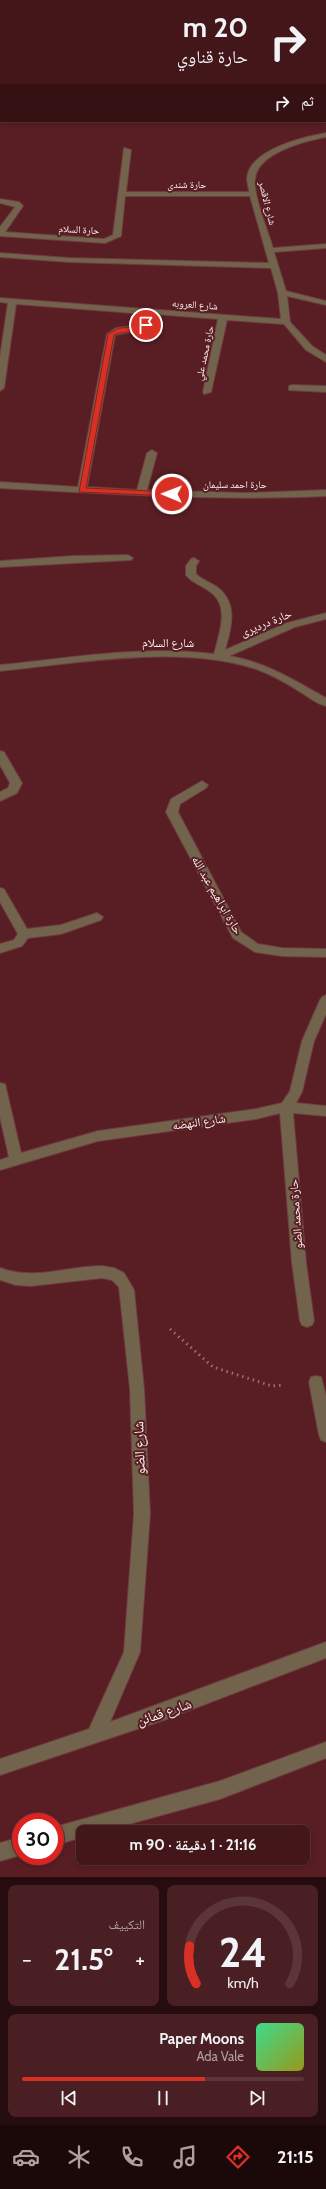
<!DOCTYPE html>
<html lang="ar">
<meta charset="utf-8">
<style>
body{margin:0;font-family:Cabin,"Noto Naskh Arabic",sans-serif;background:#4a1f23;color:#f1f3f6;direction:rtl;height:100vh;display:flex;flex-direction:column;font-size:15px;white-space:nowrap}
*{box-sizing:border-box;margin:0}
p{font-size:13px;color:#af9fa2}
.icon{flex:none;width:22px;height:22px;fill:none;stroke:currentColor;stroke-width:2;stroke-linecap:round;stroke-linejoin:round}
.map{position:relative;height:1877px;overflow:hidden;direction:ltr}
.drawer{display:flex;flex-direction:column;gap:8px;padding:8px;background:#250c0e;flex:1}
.drawer>*{flex:none}
.guide{position:absolute;left:0px;top:0px;width:326px;height:122px;box-shadow:0 2px 6px #0003,0 0 0 1px #5b3539;direction:rtl;background:#43161a;color:#f1f3f6;overflow:hidden}
.speed{position:absolute;left:12px;top:1813px;display:flex;gap:8px;font-size:20px;font-weight:700;text-align:center}
.speed>*{display:grid;place-content:center;width:52px;height:52px;border-radius:50%;background:#43161a;box-shadow:0 2px 6px #0003,0 0 0 1px #5b3539;line-height:1}
.speed .limit{border:6px solid #d22;background:#fff;color:#111}
.pin{position:absolute;display:grid;place-items:center;width:34px;height:34px;color:#fff;margin:-17px;border:2px solid #fff;border-radius:50%;box-shadow:0 1px 4px #0007}
.me{position:absolute;width:44px;margin:-22px;rotate:271deg;stroke-linejoin:round;filter:drop-shadow(0 0 3px #0008)}
.turn{display:flex;align-items:center;gap:14px;height:84px;padding:0 12px;font-size:18px}
.turn .icon{width:52px;height:52px;stroke-width:2.5}
.turn b{display:block;font-size:28px;line-height:34px}
.then{display:flex;align-items:center;height:38px;padding:0 12px;background:#0003;gap:8px;font-size:15px}
.big{font-size:30px;font-weight:700;line-height:1.1}
.drawer .widget{flex:1;display:flex;flex-direction:column;justify-content:center;gap:6px;min-width:0;padding:0 14px;border-radius:8px;background:#4a1f23}
.drawer .dial{align-items:center;gap:0}
.dial svg{height:104px;overflow:visible;fill:none;stroke:#5b3539;stroke-width:7;stroke-linecap:round;text-anchor:middle}
.dial text{fill:#f1f3f6;stroke:none}
.song{display:flex;align-items:center;gap:12px}
.cover{width:48px;height:48px;border-radius:6px;background:linear-gradient(135deg,hsl(150 70% 55%),hsl(60 70% 35%))}
.played{height:4px;border-radius:2px;background:linear-gradient(90deg,#d93025 65%,#5b3539 65%)}
.keys{display:flex;justify-content:space-around;direction:ltr}
.heat{display:flex;justify-content:space-between;align-items:center;font-size:22px;direction:ltr}
.drawer .tiles{flex:1;display:grid;gap:8px;grid-template-columns:1fr 1fr}
.widget:last-child{grid-column:span 2}
.trip{position:absolute;left:76px;top:1825px;width:234px;height:40px;border-radius:8px;background:#43161a;box-shadow:0 2px 6px #0003,0 0 0 1px #5b3539;font-weight:700;line-height:40px;text-align:center;direction:rtl}
.tabs{display:flex;height:64px;justify-content:space-around;align-items:center;background:#1b090a;color:#af9fa2}
.tabs .icon{width:28px;height:28px}
.tabs .active{color:#d93025}
.tabs b{font-size:18px;color:#f1f3f6}
.map>svg:first-child{display:block}
</style>
<div class="map">
<svg width="326" height="1877" viewBox="0 0 326 1877">
<rect width="100%" height="100%" fill="#591e23"/>
<path fill="#7d494a" d="M0,0H117L1,1V73Z"/>
<g fill="none" stroke-linecap="round" stroke-linejoin="round">
<g stroke="#703c40" stroke-width="2">
<path id="minor" d="M33,0H39V1H33Z
M326,133V137C305,141 257,153 255,179C253,195 268,231 273,248L326,244V248L274,252L286,291L326,301V305L287,296L290,322L312,346L326,355V362L306,350L284,324L227,320L211,392L204,394L203,392L218,319L154,314L147,329L115,335L87,487L137,490L147,453L152,450L157,453L147,490L244,493L326,490V496C216,501 109,494 0,488V482L78,487L107,334L116,328L141,325L146,314L16,304L4,388L0,391V357L8,303L0,302V298L281,319L278,293L271,268L69,262L0,257V253L69,258L269,263L250,196H125L121,236L105,243L0,236V227L15,207L0,203V199L19,202L23,206L5,232L104,239L113,235L124,148L131,150L126,192H249C249,188 247,183 247,179C248,150 303,137 326,133Z
M292,385L326,386V392L289,390V386Z
M128,555L133,558L131,560L0,567V561L73,556Z
M194,558L199,561L196,566V574C202,580 210,582 217,587C239,603 231,629 225,650L287,623L326,613V619L295,627L229,656C266,662 294,680 326,698V706C317,704 310,698 302,693C288,684 273,675 256,669C178,644 80,663 0,671V665C70,658 143,645 214,654C219,634 231,605 209,591C201,585 192,583 186,575V566L191,559Z
M0,751L4,752L22,783L17,793L0,801V792L8,788L10,783L0,765Z
M202,781L208,785L206,788L180,804L178,812L241,932L258,944L282,948L326,949V957L282,956L255,952L233,938L166,812L171,799Z
M0,888L4,889L27,929L61,925L97,913L103,917L101,920L61,934L28,938L22,946L0,953V944L14,940L18,934L0,902Z
M326,995V1014L314,1041L302,1092L296,1103L326,1106V1116L293,1113L306,1263L314,1321L312,1325L307,1327L302,1325L300,1321L292,1263L280,1113L256,1119L98,1141L0,1170V1160L9,1157L0,1117V1083L5,1084L6,1088L21,1153L98,1131L256,1109L282,1103L290,1091L302,1041L320,1000L322,997Z
M102,1266L114,1268L124,1273L134,1290L144,1389L150,1514L140,1652L110,1722L326,1642V1658L164,1720L0,1775V1759L89,1729L124,1652L134,1514L130,1389L119,1287L112,1280L102,1278L31,1286L16,1285L0,1280V1268C36,1281 65,1266 102,1266Z
M316,1376L321,1377L326,1396V1442L321,1440L319,1435L309,1382L311,1377Z
M326,1742V1758L220,1799L100,1832H83V1837L55,1845V1827L220,1781Z
M21,1837V1855L0,1861V1843Z"/>
</g>
<path stroke="#987073" stroke-width="3" stroke-dasharray="1.5 4" stroke-linecap="butt" d="M170,1329L213,1367L272,1386L284,1385"/>
<use href="#minor" fill="#72634c" fill-rule="evenodd"/>
</g>
<path fill="#d93025" stroke="#8d1f18" d="M146,323L149,325C140,334 126,330 114,335L86,488L172,492L175,494L172,496L79,492L108,334L119,328L139,327Z"/>
<g text-anchor="middle" stroke-width="4" stroke-linejoin="round" paint-order="stroke">
<g font-size="10" fill="#faf2f2" stroke="#591e23">
<text x="187" y="188">حارة شندى</text>
<text transform="translate(268 203) rotate(76)" y="4">شارع الاقصر</text>
<text transform="translate(79 229) rotate(3)" y="4">حارة السلام</text>
<text transform="translate(195 304) rotate(4)" y="4">شارع العروبه</text>
<text transform="translate(204 353) rotate(-78)" y="4">حارة محمد علي</text>
<text x="235" y="488">حارة احمد سليمان</text>
</g>
<g font-size="12" fill="#faf2f2" stroke="#591e23">
<text transform="translate(266 623) rotate(-22)" y="4">حارة درديرى</text>
<text x="168" y="647">شارع السلام</text>
<text transform="translate(217 895) rotate(60)" y="4">حارة ابراهيم عبد الله</text>
<text transform="translate(199 1122) rotate(-8)" y="4">شارع النهضه</text>
<text transform="translate(296 1214) rotate(-94)" y="4">حارة محمد الضو</text>
</g>
<g font-size="14" fill="#faf2f2" stroke="#591e23">
<text transform="translate(139 1448) rotate(-92)" y="5">شارع الضو</text>
<text transform="translate(164 1712) rotate(-19)" y="5">شارع قمائن</text>
</g>
</g>
</svg>
<div class="speed"><div class="limit">30</div></div>
<div class="pin" style="left:146px;top:325px;background:#d93025"><svg class="icon" aria-label="arrive" viewBox="0 0 24 24"><path d="M6 21V4h12l-3 4 3 4H6"/></svg></div>
<svg class="me" style="left:172px;top:494px" viewBox="-20 -20 40 40"><circle r="17" fill="#d93025" stroke="#fff" stroke-width="3"/><path d="M0-11L8 9 0 5-8 9z" fill="#fff"/></svg>
<div class="trip">21:16 · 1 دقيقة · 90 m</div>
<div class="guide">
<div class="turn"><svg class="icon" aria-label="right" viewBox="0 0 24 24"><path d="M7 20v-9h11M14 6l5 5-5 5"/></svg><div><b>20 m</b>حارة قناوي</div></div>
<div class="then">ثم<svg class="icon" aria-label="right" viewBox="0 0 24 24"><path d="M7 20v-9h11M14 6l5 5-5 5"/></svg></div>
</div>
</div>
<section class="drawer">
<div class="tiles">
<div class="widget dial"><svg viewBox="0 0 100 80">
<path d="M14 69A42 42 0 1 1 86 69"/>
<path d="M14 69A42 42 0 0 1 9 40" stroke="#d93025"/>
<text x="50" y="56" font-size="32" font-weight="700">24</text>
<text x="50" y="72" font-size="11">km/h</text>
</svg></div>
<div class="widget"><p>التكييف</p>
<div class="heat"><a>−</a><b class="big">21.5°</b><a>+</a></div>
</div>
<div class="widget">
<div class="song"><i class="cover"></i><div><b>Paper Moons</b><p>Ada Vale</p></div></div>
<div class="played"></div>
<div class="keys"><svg class="icon" aria-label="previous" viewBox="0 0 24 24"><path d="M18 5L8 12l10 7zM5 5v14"/></svg><svg class="icon" aria-label="pause" viewBox="0 0 24 24"><path d="M8 5v14M16 5v14"/></svg><svg class="icon" aria-label="next" viewBox="0 0 24 24"><path d="M6 5l10 7-10 7zM19 5v14"/></svg></div>
</div>
</div>
</section>
<nav class="tabs">
<b>21:15</b>
<svg class="icon active" aria-label="directions" viewBox="0 0 24 24"><path d="M12 3l9 9-9 9-9-9zM9 14v-3h6M13 9l2 2-2 2"/></svg>
<svg class="icon" aria-label="music" viewBox="0 0 24 24"><path d="M9 18V5l10-2v13"/><circle cx="6" cy="18" r="3"/><circle cx="16" cy="16" r="3"/></svg>
<svg class="icon" aria-label="phone" viewBox="0 0 24 24"><path d="M5 4h4l2 5-3 2q2 4 5 5l2-3 5 2v4C11 20 4 13 5 4z"/></svg>
<svg class="icon" aria-label="climate" viewBox="0 0 24 24"><path d="M12 3v18M4 7l16 10M4 17L20 7"/></svg>
<svg class="icon" aria-label="car" viewBox="0 0 24 24"><path d="M5 17H2v-5l4-1 3-4h7l3 4 3 1v5h-3M9 17h6M6 11h13"/><circle cx="7" cy="17" r="2"/><circle cx="17" cy="17" r="2"/></svg>
</nav>
